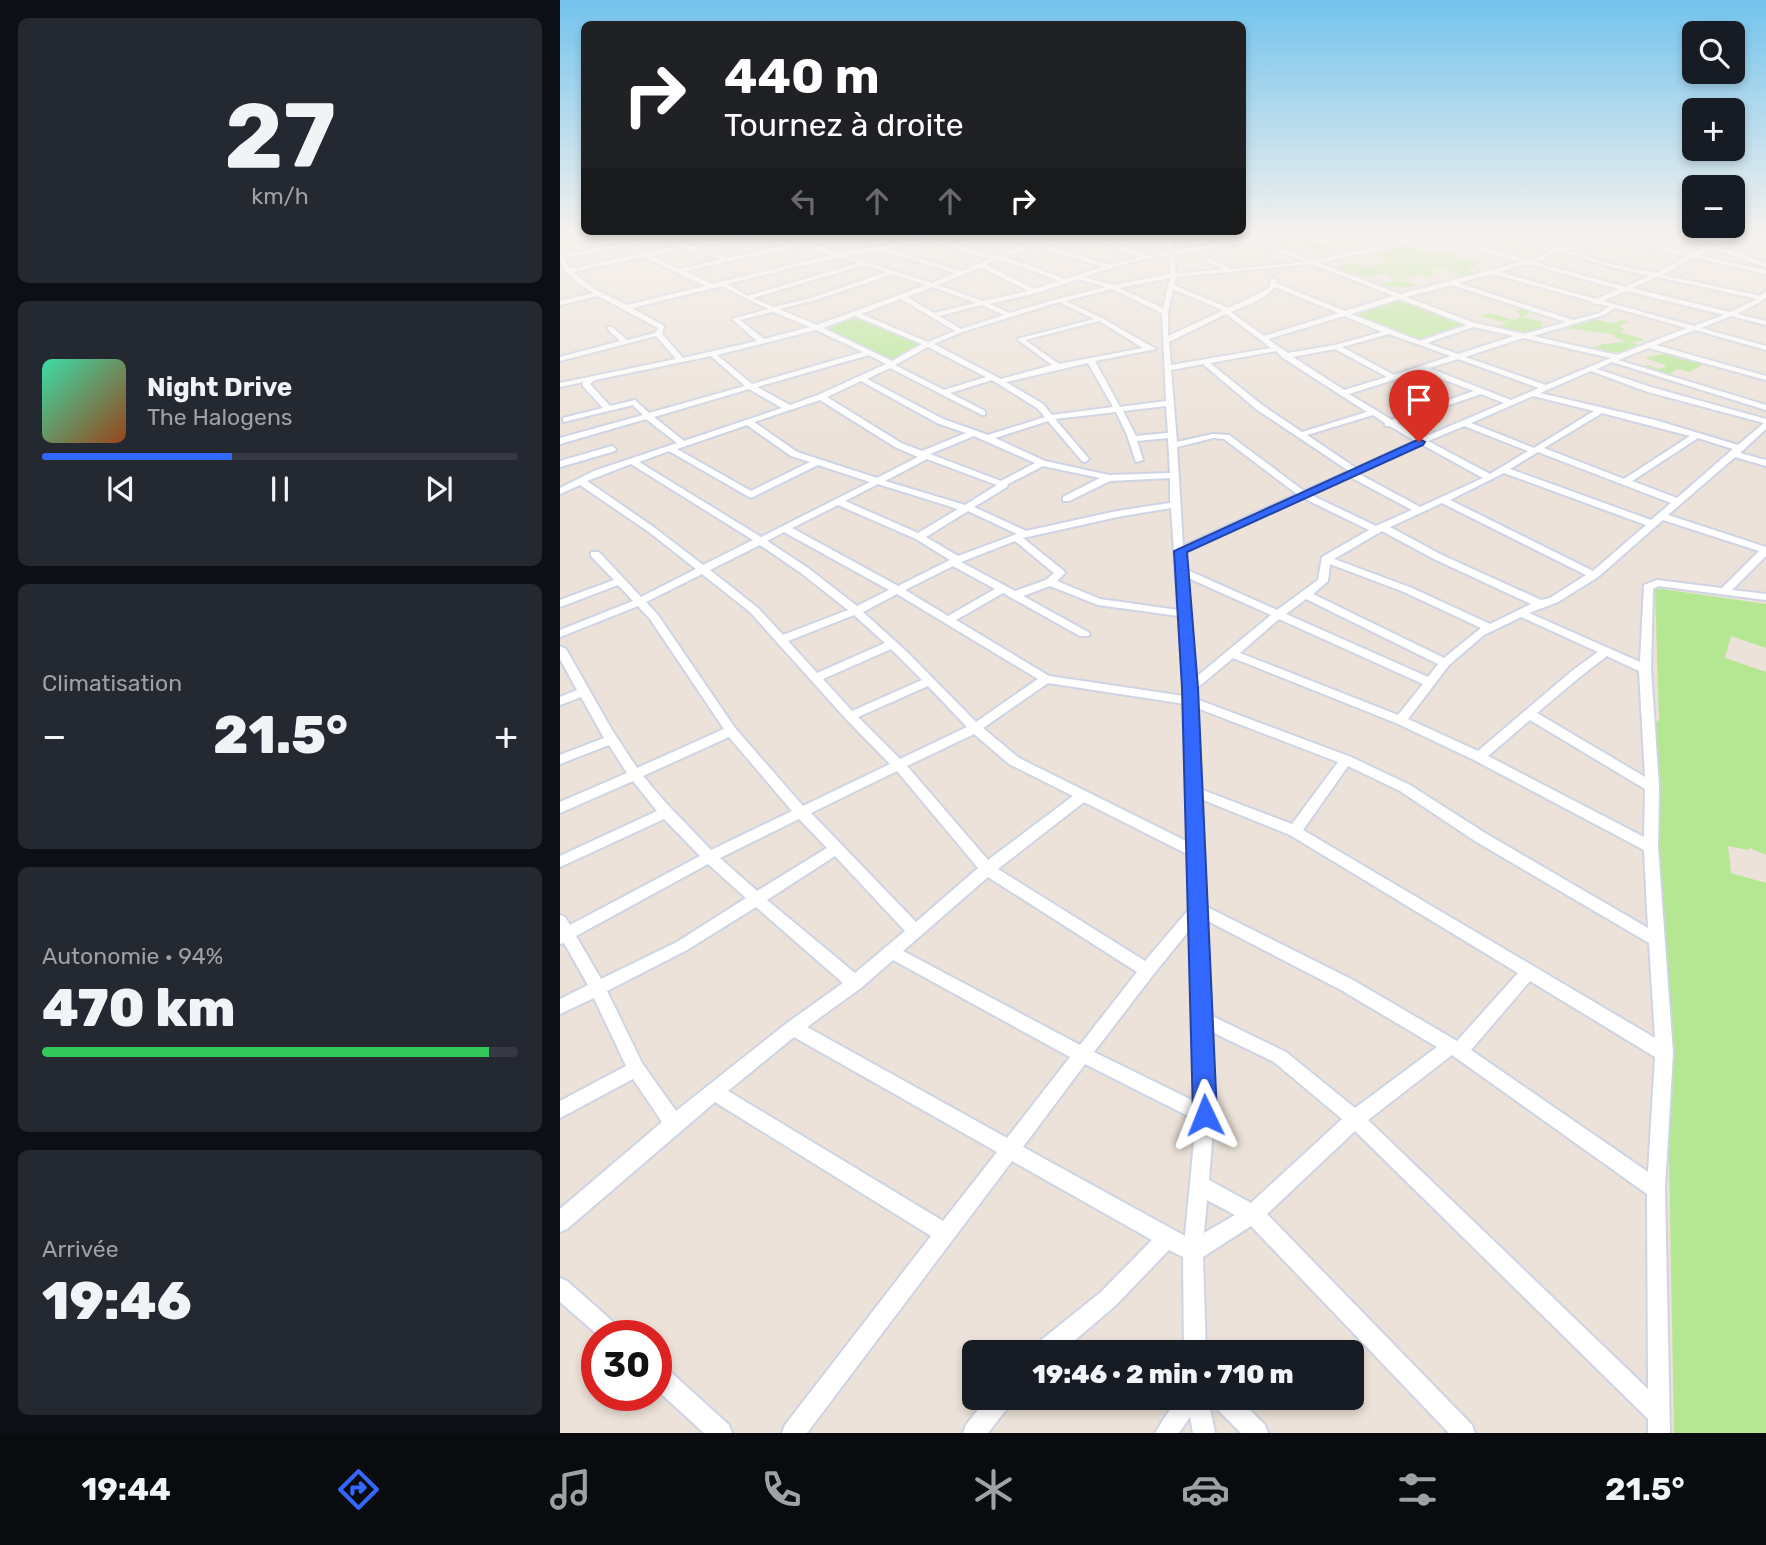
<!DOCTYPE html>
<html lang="fr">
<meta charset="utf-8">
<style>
body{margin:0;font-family:Rubik,sans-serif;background:#242831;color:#f1f3f6;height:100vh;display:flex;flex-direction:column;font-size:26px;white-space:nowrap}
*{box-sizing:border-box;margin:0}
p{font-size:23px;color:#9ea1a6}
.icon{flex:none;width:38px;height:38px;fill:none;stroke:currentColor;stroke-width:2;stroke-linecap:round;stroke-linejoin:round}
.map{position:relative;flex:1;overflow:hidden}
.sheet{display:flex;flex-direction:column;gap:18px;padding:18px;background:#0d0f14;width:560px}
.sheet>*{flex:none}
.hud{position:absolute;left:21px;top:21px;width:665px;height:214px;border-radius:10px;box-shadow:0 4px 10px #0003;background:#202124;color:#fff;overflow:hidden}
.tools{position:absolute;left:1122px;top:21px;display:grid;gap:14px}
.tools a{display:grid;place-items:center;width:63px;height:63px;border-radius:10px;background:#171b24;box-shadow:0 4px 10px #0003;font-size:35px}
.speed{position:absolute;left:21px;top:1320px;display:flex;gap:14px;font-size:35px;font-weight:700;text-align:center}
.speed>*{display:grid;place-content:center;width:91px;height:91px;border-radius:50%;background:#171b24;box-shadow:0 4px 10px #0003;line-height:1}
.speed .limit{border:10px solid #d22;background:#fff;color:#111}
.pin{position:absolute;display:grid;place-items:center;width:60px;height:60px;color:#fff;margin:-72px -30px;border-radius:50% 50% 50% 0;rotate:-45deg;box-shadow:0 0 7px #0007}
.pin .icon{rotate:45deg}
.me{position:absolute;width:77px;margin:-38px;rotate:358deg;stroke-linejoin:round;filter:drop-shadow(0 0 5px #0008)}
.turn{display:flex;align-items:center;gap:24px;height:147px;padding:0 28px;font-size:32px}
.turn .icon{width:91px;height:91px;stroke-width:2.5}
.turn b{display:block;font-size:49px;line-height:60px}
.lanes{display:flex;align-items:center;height:66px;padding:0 28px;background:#0003;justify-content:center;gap:35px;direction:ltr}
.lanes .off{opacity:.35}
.big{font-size:52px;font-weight:800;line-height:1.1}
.sheet .tile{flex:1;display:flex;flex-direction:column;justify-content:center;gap:10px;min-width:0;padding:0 24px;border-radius:10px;background:#242831}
.sheet .dial{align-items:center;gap:0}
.dial b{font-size:91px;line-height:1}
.song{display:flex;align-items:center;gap:21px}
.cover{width:84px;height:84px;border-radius:10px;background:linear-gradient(135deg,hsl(160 70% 55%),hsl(20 70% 35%))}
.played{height:7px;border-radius:4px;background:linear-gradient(90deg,#3368ff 40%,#363941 40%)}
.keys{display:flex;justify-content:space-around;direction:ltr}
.heat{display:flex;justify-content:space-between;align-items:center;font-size:38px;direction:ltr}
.charge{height:10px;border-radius:5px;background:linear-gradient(90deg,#34c759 94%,#363941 0)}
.trip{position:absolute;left:402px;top:1340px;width:402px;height:70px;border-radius:10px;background:#171b24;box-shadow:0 4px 10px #0003;font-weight:800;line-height:70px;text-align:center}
.dock{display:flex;height:112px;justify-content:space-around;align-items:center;background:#090b0e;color:#9ea1a6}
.dock .icon{width:49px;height:49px}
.dock .current{color:#3368ff}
.dock b{font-size:32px;color:#f1f3f6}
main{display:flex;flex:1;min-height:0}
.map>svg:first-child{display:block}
</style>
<main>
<section class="sheet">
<div class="tile dial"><b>27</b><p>km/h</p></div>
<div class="tile">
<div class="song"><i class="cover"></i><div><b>Night Drive</b><p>The Halogens</p></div></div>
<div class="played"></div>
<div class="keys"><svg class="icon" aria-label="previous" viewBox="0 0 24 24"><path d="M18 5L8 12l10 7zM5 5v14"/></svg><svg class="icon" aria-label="pause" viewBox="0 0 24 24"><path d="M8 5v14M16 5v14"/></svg><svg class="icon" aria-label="next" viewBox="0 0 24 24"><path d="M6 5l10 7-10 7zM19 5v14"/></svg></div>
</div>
<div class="tile"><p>Climatisation</p>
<div class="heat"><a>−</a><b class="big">21.5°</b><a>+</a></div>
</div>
<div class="tile"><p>Autonomie · 94%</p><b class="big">470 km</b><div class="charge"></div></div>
<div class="tile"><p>Arrivée</p><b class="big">19:46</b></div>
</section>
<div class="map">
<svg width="1206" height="1433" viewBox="0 0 1206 1433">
<rect width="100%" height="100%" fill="#ece2d9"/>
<path fill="#b5e691" d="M732,234L751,239L749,241L752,243L773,247L761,251L739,244L720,248L699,240C716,237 730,242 745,238Z
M841,245C860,250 878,255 894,252L897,257L905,260L923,258L916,264L918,266L905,269L917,274L906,277L880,268L871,272L875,275H868L870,278L857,274L840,280L857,285C846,288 831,289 820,284L839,280L824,274L840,269L848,271L840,268L806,278L777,267L794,262L806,267L820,263L831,267L818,256L804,252H813L822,256L823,252L818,248Z
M843,299L907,326L861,341L793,316Z
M967,309L973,311L962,317L984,322L981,324L982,329L960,334L935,328L947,323L920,316L930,313L954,320L961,317L957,310Z
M297,316L362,345L333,360L266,330Z
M1035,319L1052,323L1062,320L1069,322L1059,326L1065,329L1060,332L1086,340L1071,342L1078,345L1068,349H1076L1064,352H1044L1042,349H1030L1043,344L1067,342L1052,336L1056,335L1005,328Z
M1107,353L1144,364L1129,372L1118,369L1106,376L1080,368L1088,365L1099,369L1107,366L1085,358Z
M1095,588L1206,604V648L1171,636L1165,658L1206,672V855L1190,848L1188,850L1168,846L1171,873L1206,883V1433H1114L1107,1043L1094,868L1100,856L1093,725L1099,720Z"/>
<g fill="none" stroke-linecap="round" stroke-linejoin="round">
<g stroke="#ced4e3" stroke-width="4">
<path id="street" d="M186,234H195L135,248L168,258L246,241L306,234L254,244L279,253L401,234L377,239L436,257L467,244L436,234C448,234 460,241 471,241C481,241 489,234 499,234L480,243L549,265L581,257L520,234H526L543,240L581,234L547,241L588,256L609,252L605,234H610L614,251L687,239L678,234L694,238L727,234L700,240L753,261L823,245L790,234C803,234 815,242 829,243C845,245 868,234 885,234L883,236L968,260L978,258L992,249L991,248L952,234H958L996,246L1035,234H1043L1132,254L1148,247L1114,234H1121L1206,263V267L1154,249L1138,255L1206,270V274L1133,257L1103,275L1200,296L1206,291V297L1202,301L1177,314L1206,321V325L1171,316L1141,328L1206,346V350L1135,330L1096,345L1206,376V380L1089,348L1058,360L1206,405V410L1052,362L1037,369L1094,388L1206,419V429L1180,453L1206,460V466L1175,457L1108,515L1206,547V556L1172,590L1206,594V600L1098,586L1093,589L1091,669L1099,787L1098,847L1113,1053L1105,1189L1110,1433H1088V1419L795,1131L707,1214L912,1425L915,1433H889L691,1226L643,1257L646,1353H624L623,1257L609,1250L555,1306L500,1353H472L475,1345L541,1292L592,1240L452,1161L247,1433H222L225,1425L371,1236L155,1102L7,1229L0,1232V1209L102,1122L73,1079L0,1118V1101L66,1066L34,998L0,1014V999L28,985L4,943L0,944V915L5,917L10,925L140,856L104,819L0,867V856L97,811L73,781L0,813V802L67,773L49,745L0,764V755L44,738L21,697L0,705V697L17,690L0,659V646L6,649L52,730L77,768L164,729L90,619L78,606L0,637V630L73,601L58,585L0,607V600L54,580L31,556V552H39L81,597L136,569L89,532L20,485L0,494V488L34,471L117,443L86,419L0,444V438L83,415L73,405L3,422V418L43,408L23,386V382L0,387V383L116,359L96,336L0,361V357L60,341L48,329V327H52L67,340L95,333L98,328L38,296L0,305V301L34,293C20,285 0,273 0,255L100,237L103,239L3,258L10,269L118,246L113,244L116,242L129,246ZM1039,236L1128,256L1096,273L1050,264L1001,248ZM876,237L961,262L840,294L759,263ZM371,241L430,259L402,271L326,249ZM693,241L746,262L672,269L647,258L645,261L663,269L616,274L615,255ZM247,245L272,255L152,284L124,271ZM475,245L543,267L505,279L454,260L443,258ZM124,248L161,259L119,269L90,256ZM319,250L396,273L372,283L286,256ZM998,250L1047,266L1090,276L1065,287L974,262L982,260ZM609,255L610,274L553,285L523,277L568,263ZM84,257L145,286L67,305L34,289L13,272ZM279,257L298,263L188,296L167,284ZM437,260L451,263L499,281L474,289L426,265ZM752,264L834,296L785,311L716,283L717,280L714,278L711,280L709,288L669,308L614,285L616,277ZM968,264L1059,289L1036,299L939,272ZM304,265L327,272L248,299L213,307L193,298ZM421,267L468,291L423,301L377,285ZM333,274L366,285L257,325L219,309L252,301ZM932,274L1031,301L1032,303L1049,306L1040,313L1013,320L898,283ZM1097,277L1197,299L1170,312L1072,288ZM610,278L603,308L559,288ZM518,279L546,287L497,299L450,313L429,304L477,293ZM892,285L1006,322L965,334L915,323L846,297ZM161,286L208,309L172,319L197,341L123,358L102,334L104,326L72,308ZM372,287L416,303L374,313L347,297ZM715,287L778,313L704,336L671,312C685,306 705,299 715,287ZM552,289L602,313L606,401L560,407L535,361L596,349L542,318L505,301ZM613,289L662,310V311L608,336V312ZM1066,291L1164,315L1134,326L1043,301ZM341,299L395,331L368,342L301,314ZM840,299L907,325L860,341L791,314ZM499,302L534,319L457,339L492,365L441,379L374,344L402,332ZM422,305L444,315L401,329L379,316ZM1055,308L1127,328L1057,355L973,336L1044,315ZM212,312H213L250,327L204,339L180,320ZM666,314L711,348L611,365L609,342ZM295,316L362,344L332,361L263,328ZM784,316L822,332L775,345L728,353L708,339ZM539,321L583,348L499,364L465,340ZM913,327L954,336L898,354L867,343ZM256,330L303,352L192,384L157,355ZM829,334L891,356L834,375L782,347ZM963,338L1051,358L986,385L905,357ZM368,347L426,377L384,390L335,365ZM775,349L827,377L784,390L733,357ZM716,351L723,358L807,412L742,432L702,405L650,363ZM309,355L326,364L258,395L230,405L197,387ZM151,356L185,386L89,413L75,400L50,406L30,384L35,380ZM898,359L979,388L951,400L869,368ZM528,363L553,407L492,415L483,404L446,382ZM643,364L696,409L789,471L744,491L669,435L653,434L617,442L611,370ZM330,368L422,415H425V411L390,393L432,380L477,408L485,417L428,435L383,419L307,379ZM861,371L914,391L832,420L789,394ZM1031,371L1088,392L1204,423L1178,445L1095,420L980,393ZM301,381L377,423L406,433L362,451L341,443L267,397ZM189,389L222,408L124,441L94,417ZM921,394L944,403L862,438L837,423ZM973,396L1034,411L974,448L911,423ZM260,400L335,447L358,457L317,478L237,452L194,422ZM606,406L608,433L576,436L563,411ZM556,412L567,435L576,462L583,460L577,441L608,438L610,473L549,475L485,461L435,438L488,421L522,461L525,462L529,459L495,419ZM1042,413L1130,436L1064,479L984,448ZM813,415L825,423V426H830L855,441L796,468L747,435ZM187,425L231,456L250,462L191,491L117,449ZM904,426L968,451L930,474L868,441ZM414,436L475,463L441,481L370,454ZM653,438L664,439L737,494L623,546L617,447ZM1138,438L1173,449L1117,498L1072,481ZM861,444L923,478L860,507L797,473ZM109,451L191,498L258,465L310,482L201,537L79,462ZM978,452L1111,503L1091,520L950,469ZM367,459L437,485L405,505L325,481ZM71,464L193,540L143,565L95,528L27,481ZM483,466L540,478L503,497V501H509L550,481L610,478V503L557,511L466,531L414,507L447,487L448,484ZM944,473L1086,525L1033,571L890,500ZM790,477L852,510L816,526L751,495ZM318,484L398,509L358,533L285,501ZM743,498L809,530L762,557L758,580L717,610L625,569L624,553ZM882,503L1026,575L990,598L981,600L882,555L830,527ZM278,505L356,539L390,560L338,586L232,528ZM611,508L618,610L540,599L497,581L505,573L504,571L463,538L557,517ZM408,511L457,534L398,556L366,537ZM1103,520L1199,551L1162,588L1097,580L1084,585L1080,662L969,613L998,602L1038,577ZM822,531L874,559L971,604L930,624L852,588L774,559ZM224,532L329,590L297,606L248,568L207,541ZM455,541L494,573L486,580L455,591L401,562ZM200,545L241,573L288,610L223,635L198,608L150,570ZM770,564L844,592L921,628L884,658L753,594L768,581ZM393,566L435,589L388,616L345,590ZM142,574L190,612L286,719L330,764L243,806L175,728L98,615L86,602ZM626,577L711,615L635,678L630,616L631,614L629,612ZM490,586L538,605L619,616L624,696L489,676L396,620L443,593L520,636H528L530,634L528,632L463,596ZM337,594L478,679L416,722L347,652L303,612ZM746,599L878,664L868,677L726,614ZM294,615L325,643L257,673L228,641ZM961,617L1038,652L1013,670L918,751L848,719L889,665L924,635ZM719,619L863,684L838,715L680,653ZM331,649L362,680L292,711L263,679ZM1047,656L1079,671L1085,777L977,713L1021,676ZM673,658L836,723L914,760L1084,850L1088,928L925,833L850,785L791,757L636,699V689ZM488,683L625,704L628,842L459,758L423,728ZM368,686L407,727L340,759L298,717ZM637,708L778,762L732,824L640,789ZM970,720L1085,789L1084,837L928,756ZM414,734L449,764L513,796L428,860L347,766ZM169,737L232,811L151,850L105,802L83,776ZM788,766L840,791L915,841L1089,943L1095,1038L743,830ZM337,771L418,868L356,922L251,813ZM641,799L730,835L958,973L897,1041L793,980L645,906ZM524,802L629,855L630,908L585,961L438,869ZM239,819L267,848L197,891L160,858ZM275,856L345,931L295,973L207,900ZM148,864L186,898L117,942L41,979L16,936ZM428,877L577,972L520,1045L343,951ZM196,907L283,983L227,1023L116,1111L82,1063L47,991L127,950ZM646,920L781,990L877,1047L795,1108L726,1052L650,1015ZM631,928L636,1102L534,1052L593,975ZM333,960L510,1057L447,1138L247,1027L301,988ZM970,981L1095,1057L1088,1172L911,1050ZM650,1031L714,1062L782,1119L691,1203L649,1180L654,1116ZM234,1037L437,1152L383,1221L168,1091ZM892,1055L1087,1194L1088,1389L808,1120ZM525,1064L636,1120L625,1236L463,1147ZM647,1200L675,1215L644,1233Z
M1153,234H1161L1195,243L1192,245Z
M1183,234L1206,238V242L1183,236Z
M52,446L56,449L55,451L0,467V461Z
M0,1278L7,1281L60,1328L63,1335H38L0,1302Z
M96,1363L104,1366L169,1425L172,1433H144L96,1389Z
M427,1398H452L449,1406L428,1433H403L406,1425Z
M617,1398H648L655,1433H633L630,1417L619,1433H595Z
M651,1398H678L705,1425L708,1433H681L654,1406Z"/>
</g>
<use href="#street" fill="#fff" fill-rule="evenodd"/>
</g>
<linearGradient id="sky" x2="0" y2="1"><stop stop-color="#73c3ed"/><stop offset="0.54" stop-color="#f6f2ee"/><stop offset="1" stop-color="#f6f2ee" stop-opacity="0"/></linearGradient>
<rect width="1206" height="434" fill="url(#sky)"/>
<path fill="#3368ff" stroke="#2144a6" stroke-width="2" d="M859,439L865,442L863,445L627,552L638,688L657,1115L653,1123L645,1126L637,1123L633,1115L622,688L614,551Z"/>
</svg>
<div class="tools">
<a><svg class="icon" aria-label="search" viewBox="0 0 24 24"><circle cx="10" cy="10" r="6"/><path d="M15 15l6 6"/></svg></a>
<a>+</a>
<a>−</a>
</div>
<div class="speed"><div class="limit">30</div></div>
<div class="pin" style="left:859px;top:442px;background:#d93025"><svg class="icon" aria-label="arrive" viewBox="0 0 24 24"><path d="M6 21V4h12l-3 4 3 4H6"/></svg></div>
<svg class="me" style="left:645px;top:1115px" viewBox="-20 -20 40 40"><path d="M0-17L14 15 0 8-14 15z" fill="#3368ff" stroke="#fff" stroke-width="4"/></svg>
<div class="trip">19:46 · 2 min · 710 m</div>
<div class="hud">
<div class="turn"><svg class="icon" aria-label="right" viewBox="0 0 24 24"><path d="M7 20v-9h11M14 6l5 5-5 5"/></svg><div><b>440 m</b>Tournez à droite</div></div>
<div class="lanes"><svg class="icon off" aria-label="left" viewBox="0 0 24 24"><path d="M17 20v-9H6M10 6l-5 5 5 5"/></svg><svg class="icon off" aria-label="ahead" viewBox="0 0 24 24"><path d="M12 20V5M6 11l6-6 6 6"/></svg><svg class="icon off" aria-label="ahead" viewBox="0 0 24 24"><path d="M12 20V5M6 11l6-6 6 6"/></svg><svg class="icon" aria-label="right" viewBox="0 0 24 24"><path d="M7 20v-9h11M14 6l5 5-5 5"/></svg></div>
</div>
</div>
</main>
<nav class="dock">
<b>19:44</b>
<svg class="icon current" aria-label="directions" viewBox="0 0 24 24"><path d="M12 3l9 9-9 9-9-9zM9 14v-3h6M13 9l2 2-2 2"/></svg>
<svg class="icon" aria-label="music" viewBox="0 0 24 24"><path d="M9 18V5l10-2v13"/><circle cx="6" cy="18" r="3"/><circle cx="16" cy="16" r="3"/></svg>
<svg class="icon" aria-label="phone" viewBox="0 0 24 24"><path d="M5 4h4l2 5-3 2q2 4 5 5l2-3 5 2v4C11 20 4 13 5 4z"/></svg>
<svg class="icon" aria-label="climate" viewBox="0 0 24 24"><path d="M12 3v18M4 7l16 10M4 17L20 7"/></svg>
<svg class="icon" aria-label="car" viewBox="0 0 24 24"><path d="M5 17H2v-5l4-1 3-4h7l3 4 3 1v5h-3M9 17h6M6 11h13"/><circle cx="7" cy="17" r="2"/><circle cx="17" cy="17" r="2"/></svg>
<svg class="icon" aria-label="filters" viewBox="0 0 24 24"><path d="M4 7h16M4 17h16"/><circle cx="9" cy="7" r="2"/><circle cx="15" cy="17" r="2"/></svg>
<b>21.5°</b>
</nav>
